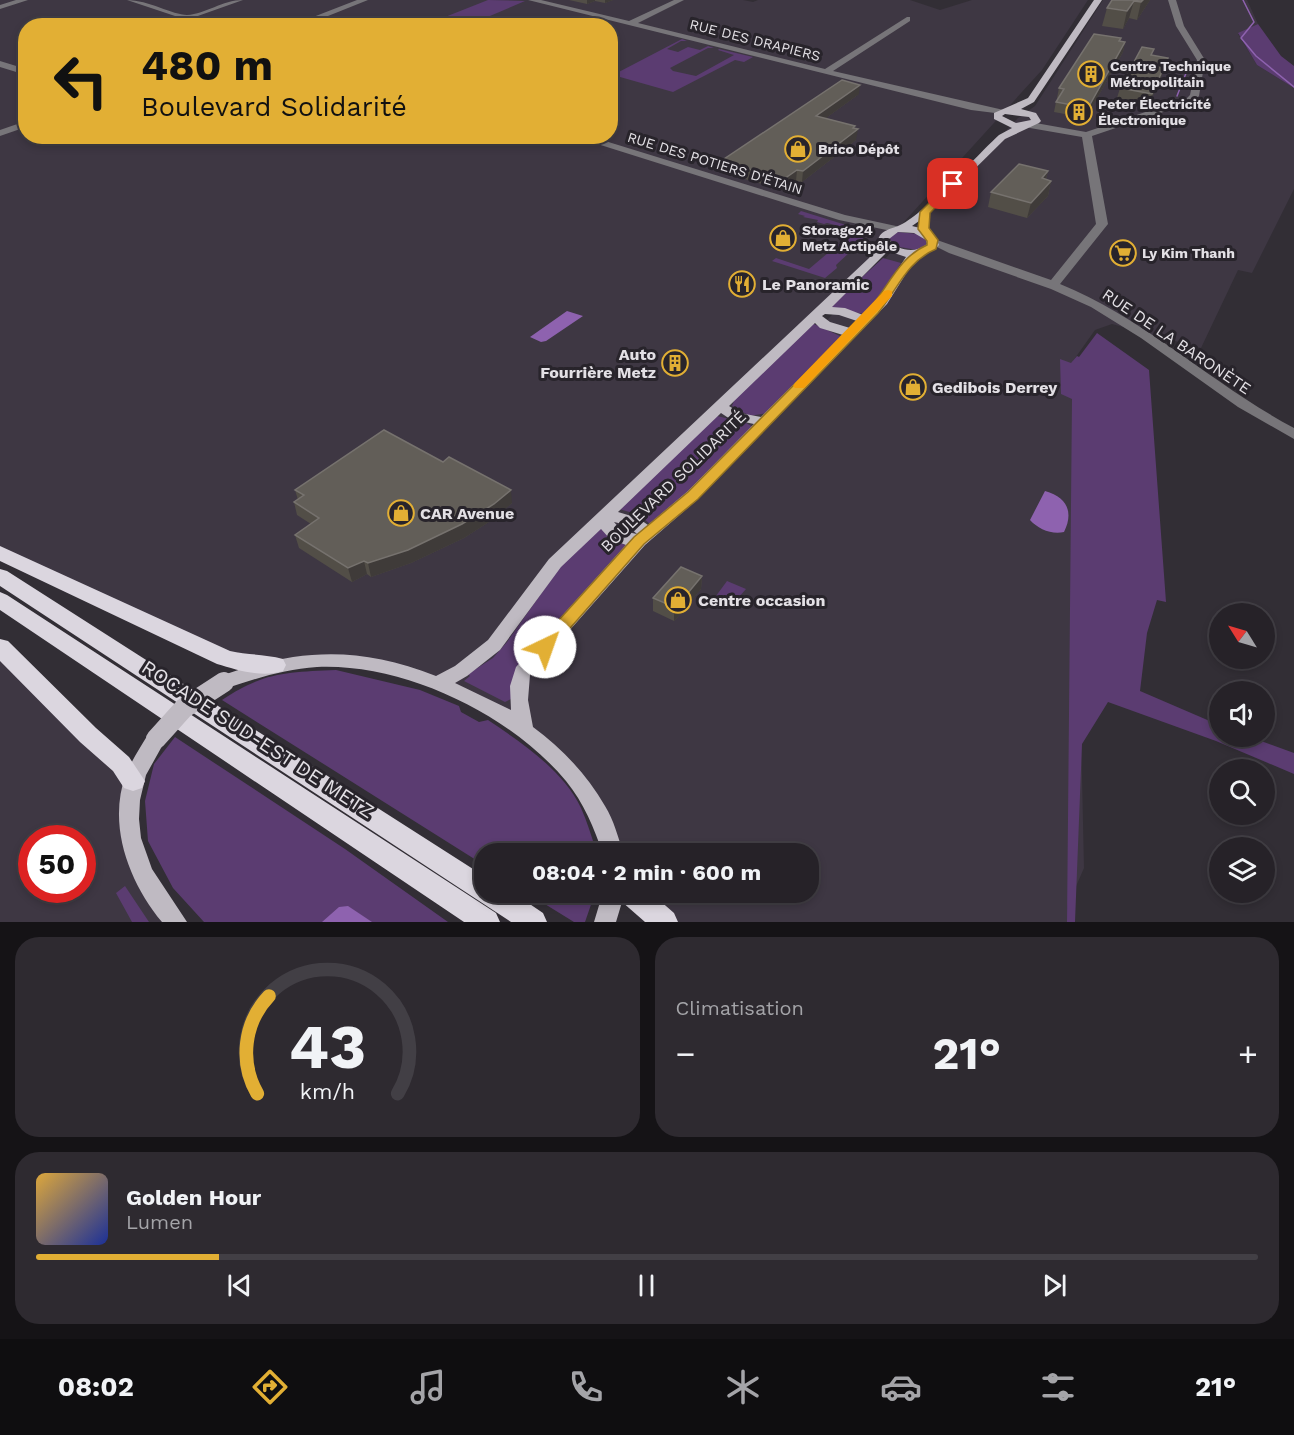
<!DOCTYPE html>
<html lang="fr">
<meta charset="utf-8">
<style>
body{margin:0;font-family:"Work Sans",sans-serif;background:#2e2a30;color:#f1f3f6;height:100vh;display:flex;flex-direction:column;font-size:22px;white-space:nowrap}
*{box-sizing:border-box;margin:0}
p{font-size:20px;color:#a4a4a8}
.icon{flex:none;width:33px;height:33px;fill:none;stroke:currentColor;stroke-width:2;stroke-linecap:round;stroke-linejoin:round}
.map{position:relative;height:922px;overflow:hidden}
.side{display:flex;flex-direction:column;gap:15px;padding:15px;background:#151316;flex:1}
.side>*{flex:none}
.hud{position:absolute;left:18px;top:18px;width:600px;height:126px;border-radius:24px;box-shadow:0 3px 9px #0003,0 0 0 2px #423f45;background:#e2af34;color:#111;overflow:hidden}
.needle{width:39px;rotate:307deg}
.controls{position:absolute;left:1209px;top:603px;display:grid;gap:12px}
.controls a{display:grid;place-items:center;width:66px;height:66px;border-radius:50%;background:#262228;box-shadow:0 3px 9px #0003,0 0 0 2px #423f45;font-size:30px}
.speed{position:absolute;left:18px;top:825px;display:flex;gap:12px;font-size:30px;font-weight:700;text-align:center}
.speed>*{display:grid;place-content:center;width:78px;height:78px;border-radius:50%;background:#262228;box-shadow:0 3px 9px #0003,0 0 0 2px #423f45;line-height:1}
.speed .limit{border:9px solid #d22;background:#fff;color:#111}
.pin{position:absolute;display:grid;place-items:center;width:51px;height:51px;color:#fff;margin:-26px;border-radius:12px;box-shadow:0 3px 9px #0006}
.me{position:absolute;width:66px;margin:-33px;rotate:42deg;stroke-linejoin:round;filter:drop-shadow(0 0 4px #0008)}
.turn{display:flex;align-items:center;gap:21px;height:126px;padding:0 24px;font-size:27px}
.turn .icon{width:78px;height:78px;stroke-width:2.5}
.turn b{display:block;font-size:42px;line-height:51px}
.big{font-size:45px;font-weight:700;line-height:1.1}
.side .tile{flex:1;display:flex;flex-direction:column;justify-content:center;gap:9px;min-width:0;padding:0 21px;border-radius:24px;background:#2e2a30}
.side .dial{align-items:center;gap:0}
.dial svg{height:156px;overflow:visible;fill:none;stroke:#423f45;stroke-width:7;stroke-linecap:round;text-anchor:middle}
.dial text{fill:#f1f3f6;stroke:none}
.song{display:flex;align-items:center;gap:18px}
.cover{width:72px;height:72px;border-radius:9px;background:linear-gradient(135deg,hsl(40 70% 55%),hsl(230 70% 35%))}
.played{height:6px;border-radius:3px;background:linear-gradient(90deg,#e2af34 15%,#423f45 15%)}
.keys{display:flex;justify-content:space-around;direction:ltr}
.heat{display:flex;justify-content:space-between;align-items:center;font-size:33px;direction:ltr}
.side .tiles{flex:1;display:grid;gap:15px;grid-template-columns:1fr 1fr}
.tile:last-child{grid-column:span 2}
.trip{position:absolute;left:474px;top:843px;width:345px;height:60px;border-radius:24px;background:#262228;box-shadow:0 3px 9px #0003,0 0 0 2px #423f45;font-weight:700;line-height:60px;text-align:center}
.dock{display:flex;height:96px;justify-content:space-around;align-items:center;background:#0f0e10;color:#a4a4a8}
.dock .icon{width:42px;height:42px}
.dock .on{color:#e2af34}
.dock b{font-size:27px;color:#f1f3f6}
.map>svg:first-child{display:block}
</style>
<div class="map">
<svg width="1294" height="922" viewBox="0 0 1294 922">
<rect width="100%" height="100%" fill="#322e35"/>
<path fill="#3e3743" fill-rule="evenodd" d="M0,0H743L753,2L758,0H910L940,10L972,0H1088L1042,70L505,661L1018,118L1035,106L1103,0H1247L1258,24L1238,34L1257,65L1294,88V189L1252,273L1238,270L1201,348L1112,324L1095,330L1073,361L1084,868L1067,907V922H665L630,893L808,892V854L614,853L574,774L470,699L361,664H250L0,553ZM26,26H610V136H26Z
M0,647L138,770L128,818L176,922H0ZM32,838H82V890H32Z"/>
<path fill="#5b3c71" d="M488,0L525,1L471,24L445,17Z
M1258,24L1281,56L1294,66V88L1257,65L1238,33Z
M682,39L687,41H681L667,49L678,52L688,47L700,50L708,46L714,48H708L670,68L673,71L696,76L734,55L718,50L719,49L753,57L744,62L735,60L673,92L613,75Z
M801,211L846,225L864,239L836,265L837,268L825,278L772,261L776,258L809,269L848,236L843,234L845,231L832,227L835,225L827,223L824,224L817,222L818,220L803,217L805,216L798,214Z
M898,232L918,234L927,241L926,245L917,250L894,246L889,237Z
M883,258L901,263L877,300L864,314L832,308L830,306Z
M812,323L842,337L767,413L750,416L732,406L735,398Z
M1097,333L1149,370L1166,602L1157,600L1147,633L1140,691L1219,725L1220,736L1250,737L1294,753V774L1216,741L1108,702L1082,744L1075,922H1067L1072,399L1061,394L1060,359L1071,363L1077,356L1079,357Z
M717,416L746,423L753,427L677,503L651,525L640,515L619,509Z
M600,528L613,540L628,546L511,699L505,702L464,681L470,676L468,674L493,658L507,642L560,567Z
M727,581L746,589L733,604L716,596Z
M336,670L420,690L459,706L461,712L479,722L488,720C522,743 563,770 581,808C587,821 591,835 595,847V853L484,854V865L222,700C263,672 288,672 336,670Z
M175,737L345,849L448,922H204L173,888L148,841L145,801L154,764Z
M125,886L149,922H132L116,893Z
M527,893L595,892V893L585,922H574Z"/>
<path fill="#8e62af" d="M567,311L583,316L546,341L541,342L530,337Z
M1045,491C1067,497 1074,512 1064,532C1052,535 1038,529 1030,520Z
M348,906L372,922H322L339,907Z"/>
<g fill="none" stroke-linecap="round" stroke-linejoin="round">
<path stroke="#8e62af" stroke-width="1.5" d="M1243,0L1254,22L1241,38L1256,56L1294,87
M1177,96L1190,63"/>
<path fill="#777579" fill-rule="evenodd" d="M16,0H28L0,9V5Z
M127,0C148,0 173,15 187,15C206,14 222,0 243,0L195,17L219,26H205Z
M357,0H368L303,26H290Z
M528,0H541L629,21L674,0H684L638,23L825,69L907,17H910V21L833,71L1008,111L1003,114L971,110Z
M1168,0H1176L1184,26L1205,60L1199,96L1193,102L1092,136L1108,224L1060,284C1146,319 1213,385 1294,428V439L1238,407L1141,338L1091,307L1051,289L949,253L927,242L933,239L937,240L1051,280L1096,224L1082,137L1030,128L1025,125L1030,122L1086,132L1187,98L1190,95L1197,60L1176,26Z
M0,61L26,69V75L0,67Z
M26,121V127L0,136V130Z
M572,136H589L845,215L896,226L902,229L896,232L839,220Z"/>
<path fill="#bfbac2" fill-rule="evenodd" d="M1094,0H1102L1034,102L1021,109L1036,113L1041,121L1039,123L1005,139L929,214L912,226L920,228L935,236L939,245L937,247L912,264L887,304L698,499L645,545L530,675L528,700L533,727C562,748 587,775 605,806C614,820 618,838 624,854H603C594,828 584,803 566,781C510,714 404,663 317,667C284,669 255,679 224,689L217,687L215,682L217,677C297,649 356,645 436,676L455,666L488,640L549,559L869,258L877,249C877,232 884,231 898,226C922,217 977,155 999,135L1012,128L994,119V113L1028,98ZM1005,114L1029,117L1031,120L1016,123L1002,116ZM898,232L914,233L926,240L927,244C915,254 898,251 889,239ZM888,251L906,257L878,299L863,315L845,308L832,307ZM825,314L839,315L857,321L850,328L830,322L822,316ZM815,323L820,328L843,335L761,417L740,413L729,406ZM721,413L730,419L754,424L688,491L648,525L638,518L618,512ZM614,522L627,525L637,534L622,531ZM601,529L610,539L626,545L516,667L510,686L511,710L455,683L467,676L500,650L561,567Z
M156,731L163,733L166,739L146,775L140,800L139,819L141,838L152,869L187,922H162C129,882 107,825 126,774C132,760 141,746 149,733Z
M603,892H625L616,922H594Z"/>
<path fill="#dbd6df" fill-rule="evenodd" d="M0,546L230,651C247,655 266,654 283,659L286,665L283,671C262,678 237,670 217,664L0,561Z
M0,569L7,571L484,876V892H512L543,913L547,922H511L0,586Z
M0,592L7,595L496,913L500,922H464L0,610Z
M0,639L8,641L96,728L129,757L145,781L142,788L133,791L124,788L113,771L80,742L0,661Z
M617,892H650L674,913L678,922H645L621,901Z"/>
<path stroke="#bfbac2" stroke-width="20" d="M156,739L184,708L224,682"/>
</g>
<path fill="#524e47" d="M569,0H613L605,3L595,1L587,4Z
M1112,0H1150L1137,20L1129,18L1123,29L1102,26L1107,8Z
M1120,41L1125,42L1123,52L1086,118L1054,112L1056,102L1058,99L1057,98L1059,88Z
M1152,56L1168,58L1165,68L1149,104L1117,98L1120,88Z
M859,94L826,118L855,126L856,140L802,182L796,181L783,190L720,172L721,161Z
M1048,171L1046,179L1051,181L1048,196L1027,218L988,207L991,192Z
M295,490L512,503L495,518L464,538L411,563L371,577L367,574L352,582L299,548L295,535L311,524L297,515L294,502L298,500Z
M702,576L701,589L677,618L674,621L653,611V598Z"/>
<path fill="#3f3b39" d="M587,0H595V1L587,4Z
M605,0H613L605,3Z
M1143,0H1150L1137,20L1141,2Z
M1134,1L1129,18L1123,29L1127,11Z
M1125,42L1123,52L1086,118L1088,108Z
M1168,58L1165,68L1149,104L1152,94Z
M860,85L859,94L815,126L816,116Z
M855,126V132L858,129L856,140L802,182L803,171Z
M797,170L796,181L783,190L784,179Z
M1048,171L1044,186L1042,178Z
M1051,181L1048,196L1027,218L1031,203Z
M511,490L512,503L495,518L464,538L411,563L371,577L368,563Z
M364,561L367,574L352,582L348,568Z
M702,576L701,589L677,618L674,621V607Z"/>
<path fill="#625e58" stroke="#76726e" stroke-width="1.5" d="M1112,0H1143L1141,2L1134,1L1127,11L1107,8Z
M1094,34L1121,38L1119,41L1125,42L1088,108L1056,102L1064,89L1059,88Z
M1142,47L1154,49L1151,55L1168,58L1152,94L1120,88Z
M842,80L860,85L816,116L855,126L853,128L858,129L803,171L797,170L784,179L721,161Z
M1019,164L1048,171L1042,178L1051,181L1031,203L991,192Z
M384,430L443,462L449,457L511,490L494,504L462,524L408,550L368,563L364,561L348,568L295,535L319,518L294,502L304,495L295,490Z
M681,567L702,576L678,605L674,607L653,598Z"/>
<path fill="#e2af34" stroke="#937222" stroke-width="1.5" d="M950,182L958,184L930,213L929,228L938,240L936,249C906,262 898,289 878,313L698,499L644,544L550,651L545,653L539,651L536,647L539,642L634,537L688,492L870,308C889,286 899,257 927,245V241L918,229L920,212Z"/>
<path fill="#f59e0b" d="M888,290L892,291V296L804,388H795L793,386L795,383L884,291Z"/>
<defs>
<g id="building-ring" transform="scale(1.35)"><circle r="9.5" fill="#28242b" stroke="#e2af34" stroke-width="1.5"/><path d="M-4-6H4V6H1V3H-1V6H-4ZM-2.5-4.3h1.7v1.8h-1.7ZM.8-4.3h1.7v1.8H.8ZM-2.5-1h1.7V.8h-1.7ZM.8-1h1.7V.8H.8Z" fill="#e2af34"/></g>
<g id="shop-ring" transform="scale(1.35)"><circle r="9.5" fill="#28242b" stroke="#e2af34" stroke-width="1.5"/><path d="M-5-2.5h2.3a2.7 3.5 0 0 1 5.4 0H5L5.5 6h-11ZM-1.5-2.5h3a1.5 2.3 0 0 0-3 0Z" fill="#e2af34"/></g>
<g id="supermarket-ring" transform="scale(1.35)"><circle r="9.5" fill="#28242b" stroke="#e2af34" stroke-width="1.5"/><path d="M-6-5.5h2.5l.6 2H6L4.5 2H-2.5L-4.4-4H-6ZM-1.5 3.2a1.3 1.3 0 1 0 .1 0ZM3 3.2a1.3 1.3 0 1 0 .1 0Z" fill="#e2af34"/></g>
<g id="restaurant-ring" transform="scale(1.35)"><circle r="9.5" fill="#28242b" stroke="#e2af34" stroke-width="1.5"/><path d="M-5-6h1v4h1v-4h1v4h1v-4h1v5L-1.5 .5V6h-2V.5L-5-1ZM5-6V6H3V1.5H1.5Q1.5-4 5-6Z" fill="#e2af34"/></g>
</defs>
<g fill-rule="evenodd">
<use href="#building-ring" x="1091" y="74"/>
<use href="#building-ring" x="1079" y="112"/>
<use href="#shop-ring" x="798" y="149"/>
<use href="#shop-ring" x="783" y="238"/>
<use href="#supermarket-ring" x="1123" y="253"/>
<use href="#restaurant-ring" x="742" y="284"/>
<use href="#building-ring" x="675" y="363"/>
<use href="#shop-ring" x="913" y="387"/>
<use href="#shop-ring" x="401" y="513"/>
<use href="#shop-ring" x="678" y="600"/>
</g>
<g text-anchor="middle" stroke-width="6" stroke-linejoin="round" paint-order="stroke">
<g font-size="14" fill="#e3e0e5" stroke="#28242b">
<text transform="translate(755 40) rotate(14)" y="5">RUE DES DRAPIERS</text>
<text transform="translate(715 163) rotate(17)" y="5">RUE DES POTIERS D'ÉTAIN</text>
</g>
<g font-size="14" font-weight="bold" fill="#e3e0e5" stroke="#28242b" text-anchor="start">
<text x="1110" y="71">Centre Technique<tspan x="1110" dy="16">Métropolitain</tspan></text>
<text x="1098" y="109">Peter Électricité<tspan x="1098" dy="16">Électronique</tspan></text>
<text x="818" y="154">Brico Dépôt</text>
<text x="802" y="235">Storage24<tspan x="802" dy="16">Metz Actipôle</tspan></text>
<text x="1142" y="258">Ly Kim Thanh</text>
</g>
<g font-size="16" font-weight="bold" fill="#e3e0e5" stroke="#28242b" text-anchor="start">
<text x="762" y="290">Le Panoramic</text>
<text x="656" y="360" text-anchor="end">Auto<tspan x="656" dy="18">Fourrière Metz</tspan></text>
<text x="932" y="393">Gedibois Derrey</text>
<text x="420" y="519">CAR Avenue</text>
<text x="698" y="606">Centre occasion</text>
</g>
<g font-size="16" fill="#e3e0e5" stroke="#28242b">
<text transform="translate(1177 341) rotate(34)" y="6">RUE DE LA BARONÈTE</text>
<text transform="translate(673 481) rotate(-44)" y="6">BOULEVARD SOLIDARITÉ</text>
</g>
<g font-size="20" fill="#e3e0e5" stroke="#28242b">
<text transform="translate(258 739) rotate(33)" y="7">ROCADE SUD-EST DE METZ</text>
</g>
</g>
</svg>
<div class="controls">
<a><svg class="needle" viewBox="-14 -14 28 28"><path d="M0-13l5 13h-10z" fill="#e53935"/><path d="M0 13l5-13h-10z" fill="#a4a4a8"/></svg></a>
<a><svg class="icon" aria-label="sound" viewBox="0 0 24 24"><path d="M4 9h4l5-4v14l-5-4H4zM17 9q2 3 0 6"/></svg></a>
<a><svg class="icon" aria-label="search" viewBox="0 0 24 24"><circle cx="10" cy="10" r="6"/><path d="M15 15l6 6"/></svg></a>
<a><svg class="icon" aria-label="layers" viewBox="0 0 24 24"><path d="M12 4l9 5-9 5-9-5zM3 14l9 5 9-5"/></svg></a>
</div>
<div class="speed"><div class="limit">50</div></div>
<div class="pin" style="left:953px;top:184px;background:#d93025"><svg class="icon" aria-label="arrive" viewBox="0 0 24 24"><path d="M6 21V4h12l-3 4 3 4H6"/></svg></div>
<svg class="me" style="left:545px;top:647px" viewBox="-20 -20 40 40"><circle r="19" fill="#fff"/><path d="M0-13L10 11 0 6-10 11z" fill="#e2af34"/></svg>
<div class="trip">08:04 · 2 min · 600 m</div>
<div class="hud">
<div class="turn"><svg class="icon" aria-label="left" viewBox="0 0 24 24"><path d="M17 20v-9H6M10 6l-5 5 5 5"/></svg><div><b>480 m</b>Boulevard Solidarité</div></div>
</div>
</div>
<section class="side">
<div class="tiles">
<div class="tile dial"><svg viewBox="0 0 100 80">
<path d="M14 69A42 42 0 1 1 86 69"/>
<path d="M14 69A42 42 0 0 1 20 19" stroke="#e2af34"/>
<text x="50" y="56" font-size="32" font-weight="700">43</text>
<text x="50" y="72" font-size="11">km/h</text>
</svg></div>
<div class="tile"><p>Climatisation</p>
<div class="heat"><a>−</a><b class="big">21°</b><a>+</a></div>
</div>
<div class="tile">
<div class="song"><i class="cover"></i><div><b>Golden Hour</b><p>Lumen</p></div></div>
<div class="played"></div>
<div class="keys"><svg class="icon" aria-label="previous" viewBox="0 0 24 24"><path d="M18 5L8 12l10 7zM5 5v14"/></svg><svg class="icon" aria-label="pause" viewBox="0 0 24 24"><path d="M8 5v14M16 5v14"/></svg><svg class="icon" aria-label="next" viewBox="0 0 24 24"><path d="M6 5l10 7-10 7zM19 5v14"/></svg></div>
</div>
</div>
</section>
<nav class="dock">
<b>08:02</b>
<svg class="icon on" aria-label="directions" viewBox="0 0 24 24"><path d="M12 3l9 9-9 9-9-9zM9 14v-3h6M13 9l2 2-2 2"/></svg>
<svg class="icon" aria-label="music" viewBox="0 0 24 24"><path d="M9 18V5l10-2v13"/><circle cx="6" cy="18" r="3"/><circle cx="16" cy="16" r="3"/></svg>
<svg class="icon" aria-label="phone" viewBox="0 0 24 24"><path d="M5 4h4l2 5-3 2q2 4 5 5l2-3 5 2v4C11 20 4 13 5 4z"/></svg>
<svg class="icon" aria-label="climate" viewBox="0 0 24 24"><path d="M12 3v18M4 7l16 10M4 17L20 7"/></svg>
<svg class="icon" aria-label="car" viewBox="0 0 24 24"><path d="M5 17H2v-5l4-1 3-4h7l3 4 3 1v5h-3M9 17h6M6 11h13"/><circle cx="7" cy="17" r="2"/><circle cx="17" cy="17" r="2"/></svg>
<svg class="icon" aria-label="filters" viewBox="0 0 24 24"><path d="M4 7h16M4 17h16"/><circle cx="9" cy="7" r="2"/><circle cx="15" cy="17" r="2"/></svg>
<b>21°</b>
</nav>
